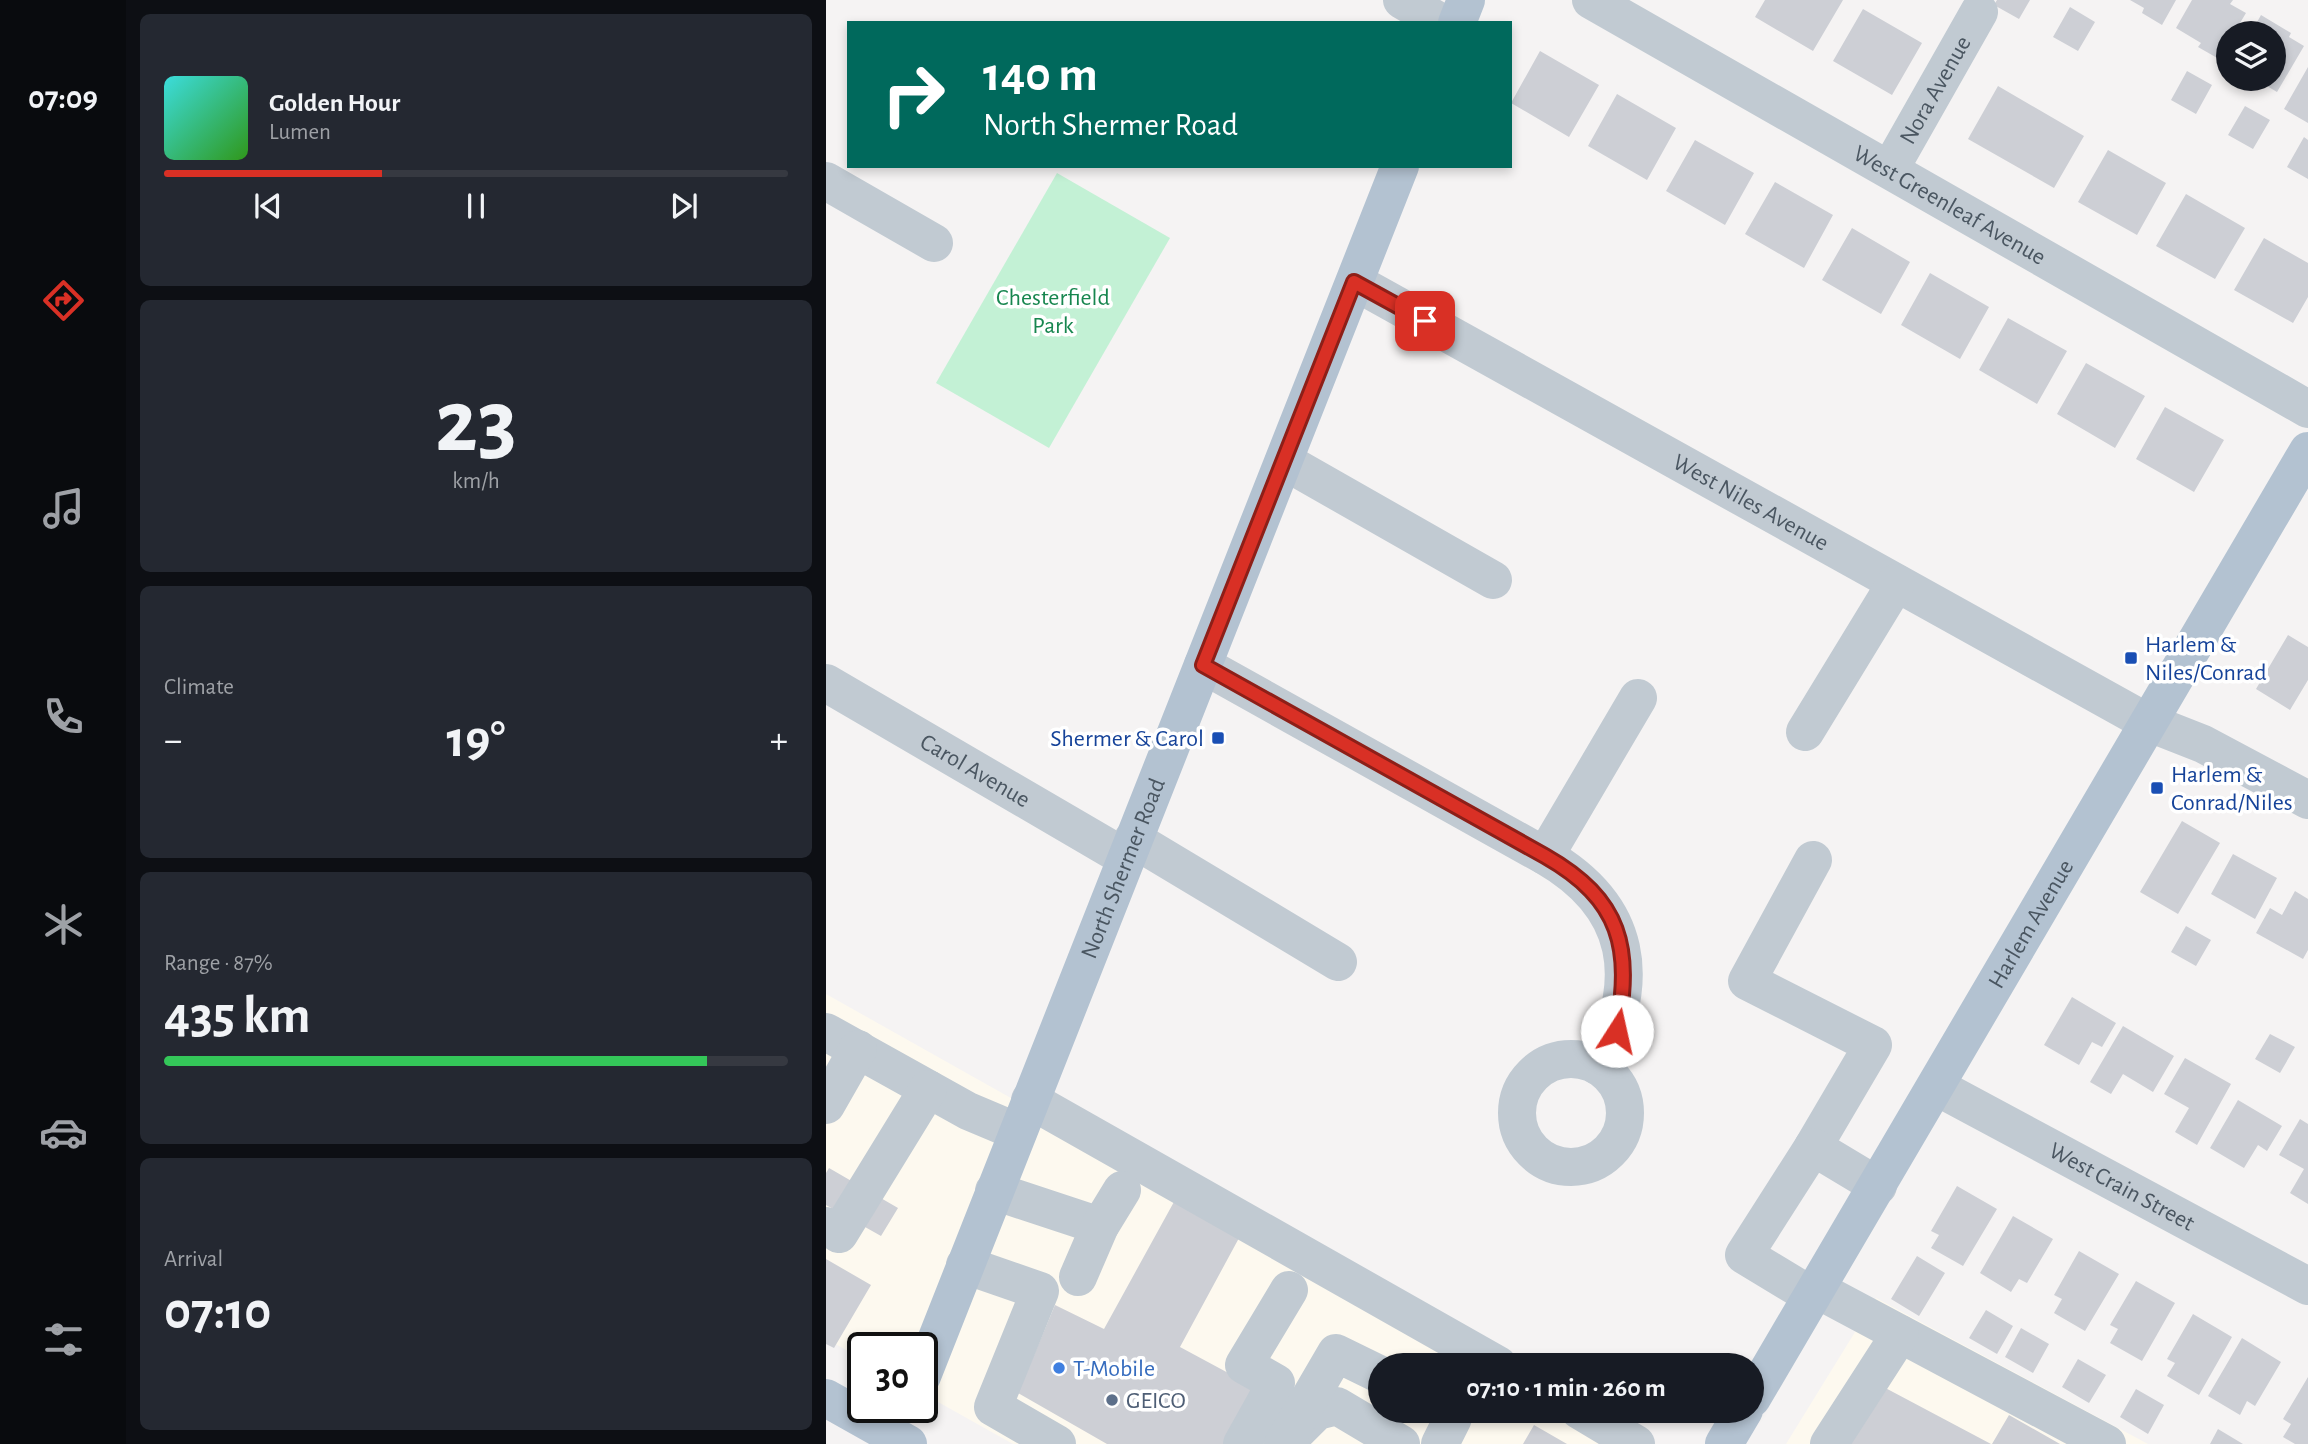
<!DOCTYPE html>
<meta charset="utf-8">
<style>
body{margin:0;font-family:"Alegreya Sans",sans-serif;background:#242831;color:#f1f3f6;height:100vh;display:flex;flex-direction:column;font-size:26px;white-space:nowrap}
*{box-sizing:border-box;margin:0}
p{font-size:23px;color:#9ea1a6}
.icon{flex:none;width:38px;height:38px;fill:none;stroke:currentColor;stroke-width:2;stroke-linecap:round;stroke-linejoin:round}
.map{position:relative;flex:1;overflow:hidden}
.details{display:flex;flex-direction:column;gap:14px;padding:14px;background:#0d0f14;width:700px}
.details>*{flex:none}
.hud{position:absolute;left:21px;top:21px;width:665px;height:147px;border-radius:0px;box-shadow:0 4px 10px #0003;background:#00695c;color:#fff;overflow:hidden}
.tools{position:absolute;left:1390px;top:21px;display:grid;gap:14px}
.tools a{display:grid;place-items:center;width:70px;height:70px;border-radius:50%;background:#171b24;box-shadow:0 4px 10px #0003;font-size:35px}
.speed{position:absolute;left:21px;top:1332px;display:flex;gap:14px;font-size:35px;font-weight:700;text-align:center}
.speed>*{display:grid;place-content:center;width:91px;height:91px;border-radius:50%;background:#171b24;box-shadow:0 4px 10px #0003;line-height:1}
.speed .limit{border:4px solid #111;border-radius:10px;background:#fff;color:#111}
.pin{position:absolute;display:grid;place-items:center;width:60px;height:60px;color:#fff;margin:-30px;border-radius:14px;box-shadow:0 4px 10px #0006}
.me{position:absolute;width:77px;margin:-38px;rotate:10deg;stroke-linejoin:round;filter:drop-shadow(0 0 5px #0008)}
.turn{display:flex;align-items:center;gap:24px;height:147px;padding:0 21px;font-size:32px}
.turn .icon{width:91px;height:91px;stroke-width:2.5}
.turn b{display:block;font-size:49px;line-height:60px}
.big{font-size:52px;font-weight:700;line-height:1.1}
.details .tile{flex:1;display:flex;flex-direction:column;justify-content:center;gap:10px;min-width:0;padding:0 24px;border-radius:10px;background:#242831}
.details .dial{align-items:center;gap:0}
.dial b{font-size:91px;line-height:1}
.song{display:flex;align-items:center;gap:21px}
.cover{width:84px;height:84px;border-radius:10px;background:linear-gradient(135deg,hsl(180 70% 55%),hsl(110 70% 35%))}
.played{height:7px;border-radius:4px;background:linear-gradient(90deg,#d93025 35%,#363941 35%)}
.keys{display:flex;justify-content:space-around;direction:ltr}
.heat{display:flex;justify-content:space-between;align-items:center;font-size:38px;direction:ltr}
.charge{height:10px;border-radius:5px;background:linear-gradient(90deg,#34c759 87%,#363941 0)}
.trip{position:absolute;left:542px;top:1353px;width:396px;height:70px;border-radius:35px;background:#171b24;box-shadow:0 4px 10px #0003;font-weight:700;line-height:70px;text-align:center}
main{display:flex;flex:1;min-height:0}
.tab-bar{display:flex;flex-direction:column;width:126px;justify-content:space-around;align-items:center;background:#090b0e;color:#9ea1a6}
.tab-bar .icon{width:49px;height:49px}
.tab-bar .current{color:#d93025}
.tab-bar b{font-size:32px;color:#f1f3f6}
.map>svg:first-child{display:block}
</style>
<main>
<nav class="tab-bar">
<b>07:09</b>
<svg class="icon current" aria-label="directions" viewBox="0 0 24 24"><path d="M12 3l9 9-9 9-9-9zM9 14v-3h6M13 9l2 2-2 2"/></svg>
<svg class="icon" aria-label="music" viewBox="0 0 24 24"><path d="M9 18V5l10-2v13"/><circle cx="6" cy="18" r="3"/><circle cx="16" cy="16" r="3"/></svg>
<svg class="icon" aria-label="phone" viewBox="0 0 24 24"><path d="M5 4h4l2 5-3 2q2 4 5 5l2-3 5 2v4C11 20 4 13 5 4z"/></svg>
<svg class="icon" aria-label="climate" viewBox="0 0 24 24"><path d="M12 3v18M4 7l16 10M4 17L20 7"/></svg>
<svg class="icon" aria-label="car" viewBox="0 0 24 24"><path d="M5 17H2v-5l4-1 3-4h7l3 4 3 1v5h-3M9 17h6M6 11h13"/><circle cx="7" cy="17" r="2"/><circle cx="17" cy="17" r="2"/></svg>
<svg class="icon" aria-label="filters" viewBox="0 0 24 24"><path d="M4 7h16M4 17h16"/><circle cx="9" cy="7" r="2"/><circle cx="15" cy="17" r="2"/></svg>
</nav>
<section class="details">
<div class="tile">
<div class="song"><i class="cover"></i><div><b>Golden Hour</b><p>Lumen</p></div></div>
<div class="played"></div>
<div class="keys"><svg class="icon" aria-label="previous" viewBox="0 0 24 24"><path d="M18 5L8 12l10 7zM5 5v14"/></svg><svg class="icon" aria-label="pause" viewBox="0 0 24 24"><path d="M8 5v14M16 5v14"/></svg><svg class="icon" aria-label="next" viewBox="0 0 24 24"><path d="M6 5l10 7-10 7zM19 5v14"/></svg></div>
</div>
<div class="tile dial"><b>23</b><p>km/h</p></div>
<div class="tile"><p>Climate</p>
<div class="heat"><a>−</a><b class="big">19°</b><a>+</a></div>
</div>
<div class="tile"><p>Range · 87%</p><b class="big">435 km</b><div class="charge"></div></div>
<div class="tile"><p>Arrival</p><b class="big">07:10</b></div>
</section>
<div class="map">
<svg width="1482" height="1444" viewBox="0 0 1482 1444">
<rect width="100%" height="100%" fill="#f5f3f3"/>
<path fill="#fdf9ef" d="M0,994L659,1365H555V1410L739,1411L799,1444H187L96,1393V1348H37V1359L0,1339Z
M1050,1298L1322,1444H960Z"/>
<path fill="#c3f1d5" d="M231,173L344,238L223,448L110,383Z"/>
<path fill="#cdcfd5" d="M939,0H1017L987,51L929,17Z
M1171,0H1204L1193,19L1168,5Z
M1304,0H1350L1336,25L1316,13L1318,8Z
M1366,0H1407L1404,4L1420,13L1408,33H1402V44L1393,59L1372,47L1375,43L1350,28Z
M1244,7L1269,22L1252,51L1227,37Z
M1037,9L1096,43L1066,95L1007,61Z
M1435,15L1465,33L1463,37L1478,46L1451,92L1431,80L1447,79V33H1425Z
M714,51L773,85L743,137L685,103Z
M1482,67V123L1458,109Z
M1361,71L1386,85L1370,114L1345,100Z
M1172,86L1258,136L1228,188L1142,139Z
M791,94L850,128L821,180L762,146Z
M1419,106L1444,120L1427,149L1402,135Z
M1478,137L1482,140V179L1461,167Z
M869,140L928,173L899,225L840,191Z
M1282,150L1340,183L1311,235L1252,202Z
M949,182L1007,215L978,268L919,234Z
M1360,194L1419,228L1389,279L1330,246Z
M1026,228L1084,262L1055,314L996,280Z
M1438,238L1482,263V297L1467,323L1408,290Z
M1104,273L1163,307L1134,359L1075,325Z
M1182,318L1241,351L1211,404L1153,370Z
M1260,363L1319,396L1289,448L1231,414Z
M1339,407L1398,440L1368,492L1310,459Z
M1462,635L1482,647V680L1464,710L1430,689Z
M1356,821L1394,843L1352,914L1314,892Z
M1407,854L1451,878L1429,919L1385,894Z
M1469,891L1482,899V950L1477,959L1430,933L1444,908L1456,915Z
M1360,926L1385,940L1370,966L1345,952Z
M1246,997L1290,1023L1276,1047L1266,1042L1253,1065L1218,1045Z
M1297,1026L1348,1056L1327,1092L1297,1074L1285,1094L1264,1082Z
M1444,1034L1469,1047L1454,1073L1429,1059Z
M1359,1058L1405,1084L1371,1145L1349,1132L1363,1108L1338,1094Z
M1412,1100L1456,1126L1441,1151L1432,1145L1418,1168L1384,1148Z
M1474,1119L1482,1124V1204L1464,1193L1478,1169L1453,1155Z
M3,1168L72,1208L55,1236L0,1205V1173Z
M1131,1186L1171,1209L1137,1266L1105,1248L1113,1235L1105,1231Z
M349,1200L413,1238L354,1347L432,1389L402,1444H281L192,1393L229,1305L278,1329Z
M1187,1216L1227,1239L1201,1283L1193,1279L1185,1292L1154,1273Z
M1253,1251L1293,1274L1259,1331L1228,1313L1236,1299L1228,1295Z
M1091,1256L1119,1273L1093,1316L1065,1299Z
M0,1259L45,1285L8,1348L0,1344Z
M1310,1281L1349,1303L1316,1361L1284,1343L1292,1329L1284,1325Z
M1160,1310L1187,1326L1171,1354L1143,1338Z
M1367,1314L1406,1337L1373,1395L1341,1376L1349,1363L1341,1359Z
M1195,1328L1223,1344L1207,1373L1179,1357Z
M1416,1338L1455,1362L1429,1406L1421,1401L1414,1415L1382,1396Z
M1252,1359L1280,1375L1263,1403L1236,1387Z
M1482,1377V1444H1469L1457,1437L1465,1424L1457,1419Z
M1050,1383L1165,1444H1016Z
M1310,1389L1338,1405L1322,1434L1294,1417Z
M1183,1415L1234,1444H1166Z
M708,1425L741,1444H697Z
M1392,1429L1417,1444H1384Z"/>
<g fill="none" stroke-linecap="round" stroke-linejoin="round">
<g stroke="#c1cad2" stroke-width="38">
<path d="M576,0L616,23"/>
<path id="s1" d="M765,0L1482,409"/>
<path id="s2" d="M1064,169L1153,12"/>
<path d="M0,181L108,243"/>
<path id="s3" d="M529,282L1321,722L1377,744L1482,800"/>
<path d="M458,461L667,580"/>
<path d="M377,665L719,856C807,907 816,980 772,1066"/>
<path id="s4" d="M0,683L300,858"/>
<path d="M979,732L1070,583"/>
<path d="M307,839L512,962"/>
<path d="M719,856L812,698"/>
<path d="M0,1032L142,1111L192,1132"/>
<circle cx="745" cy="1113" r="54"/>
<path id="s5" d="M1111,1087L1482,1286"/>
<path d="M204,1100L672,1365"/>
<path d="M0,1105L32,1049"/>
<path d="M987,1147L1047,1045L921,981L987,860"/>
<path d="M168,1191L274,1226"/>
<path d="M0,1226L13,1234L102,1089"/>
<path d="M139,1265L214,1291L167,1407L231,1444"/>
<path d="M252,1277L274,1226L296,1190"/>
<path d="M990,1289L1281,1444"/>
<path d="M986,1296L918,1255L987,1147L1052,1186"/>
<path d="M753,1410L810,1444"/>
<path d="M468,1434L491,1411L511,1406L575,1444"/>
<path d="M416,1444L450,1383L418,1365L463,1290"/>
<path d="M457,1444L510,1353L555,1375"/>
<path d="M614,1444L627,1418L624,1410"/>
<path d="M1003,1444L1074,1334"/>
</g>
<g stroke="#b3c2d1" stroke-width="38">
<path d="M631,23L640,0"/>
<path id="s6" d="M96,1376L574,166"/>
<path d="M0,1398L82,1444"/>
<path id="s7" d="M926,1398L1482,451"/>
<path d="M898,1444L918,1410"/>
</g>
</g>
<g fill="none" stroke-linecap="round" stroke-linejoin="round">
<g stroke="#8d1f18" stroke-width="18">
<path id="route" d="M599,321L528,282L377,665L719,856C796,900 806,948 791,1031"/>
</g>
<use href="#route" stroke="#d93025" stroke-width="12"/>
</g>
<g fill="#1a4fb4" stroke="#fff" stroke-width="2.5">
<rect x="1298" y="651" width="14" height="14" rx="3.5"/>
<rect x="385" y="731" width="14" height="14" rx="3.5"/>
<rect x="1324" y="781" width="14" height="14" rx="3.5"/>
</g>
<circle fill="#3f7fe0" stroke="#fff" stroke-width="2.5" cx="233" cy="1368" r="7"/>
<circle fill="#5c6f8a" stroke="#fff" stroke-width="2.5" cx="286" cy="1400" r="7"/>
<g text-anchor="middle" stroke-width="7" stroke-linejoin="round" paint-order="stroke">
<g font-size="24" fill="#4a5661" stroke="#fff">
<text dy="8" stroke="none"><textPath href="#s2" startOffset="91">Nora Avenue</textPath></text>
<text dy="8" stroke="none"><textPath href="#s1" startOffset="413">West Greenleaf Avenue</textPath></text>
<text dy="8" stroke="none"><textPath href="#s3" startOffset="453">West Niles Avenue</textPath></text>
<text dy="8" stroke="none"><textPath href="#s4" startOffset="173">Carol Avenue</textPath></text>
<text dy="8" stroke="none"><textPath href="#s6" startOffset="546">North Shermer Road</textPath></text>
<text dy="8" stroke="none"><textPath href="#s7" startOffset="550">Harlem Avenue</textPath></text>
<text dy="8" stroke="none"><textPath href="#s5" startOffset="210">West Crain Street</textPath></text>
</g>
<g font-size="24" fill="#17864f" stroke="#fff">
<text x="227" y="305">Chesterfield<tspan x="227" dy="28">Park</tspan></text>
</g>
<g font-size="24" fill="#164399" stroke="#fff" text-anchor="start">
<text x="1319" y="652">Harlem &amp;<tspan x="1319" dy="28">Niles/Conrad</tspan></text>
<text x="378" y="746" text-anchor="end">Shermer &amp; Carol</text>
<text x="1345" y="782">Harlem &amp;<tspan x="1345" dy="28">Conrad/Niles</tspan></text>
</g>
<g font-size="24" fill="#366cbe" stroke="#fff" text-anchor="start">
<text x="247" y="1376">T-Mobile</text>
</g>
<g font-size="24" fill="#4e5e75" stroke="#fff" text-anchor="start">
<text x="300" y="1408">GEICO</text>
</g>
</g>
</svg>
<div class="tools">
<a><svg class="icon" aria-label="layers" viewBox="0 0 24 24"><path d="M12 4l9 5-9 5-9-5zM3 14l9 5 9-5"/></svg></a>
</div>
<div class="speed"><div class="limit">30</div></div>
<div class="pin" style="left:599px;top:321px;background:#d93025"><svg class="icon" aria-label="arrive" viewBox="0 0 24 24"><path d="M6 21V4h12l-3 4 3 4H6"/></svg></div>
<svg class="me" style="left:791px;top:1031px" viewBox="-20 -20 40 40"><circle r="19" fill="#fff"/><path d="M0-13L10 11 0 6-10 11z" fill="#d93025"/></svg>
<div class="trip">07:10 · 1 min · 260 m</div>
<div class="hud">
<div class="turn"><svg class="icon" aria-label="right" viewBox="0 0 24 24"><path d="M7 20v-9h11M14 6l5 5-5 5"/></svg><div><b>140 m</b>North Shermer Road</div></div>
</div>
</div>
</main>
